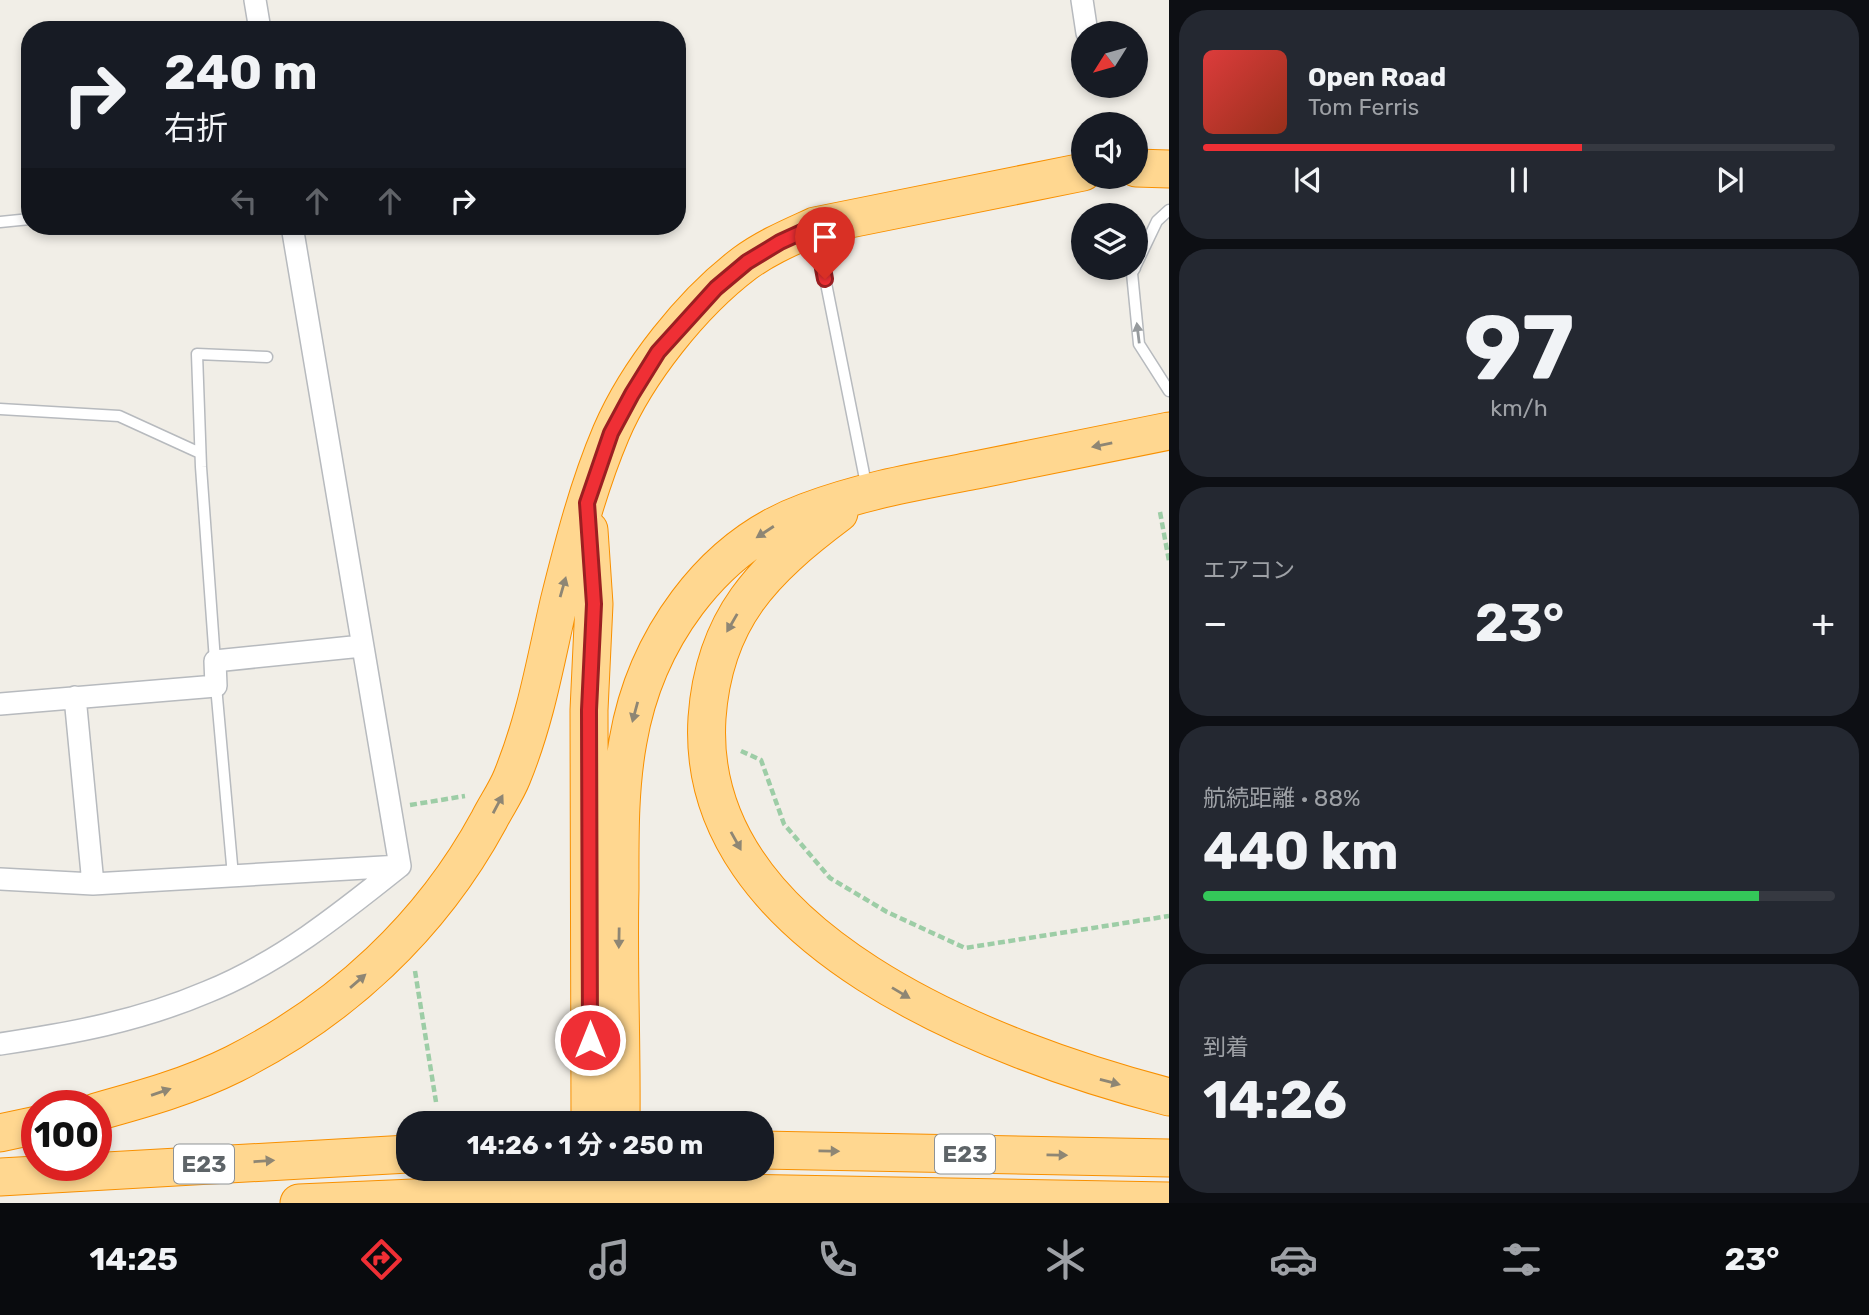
<!DOCTYPE html>
<html lang="ja">
<meta charset="utf-8">
<style>
body{margin:0;font-family:Rubik,"Noto Sans JP",sans-serif;background:#242831;color:#f1f3f6;height:100vh;display:flex;flex-direction:column;font-size:26px;white-space:nowrap}
*{box-sizing:border-box;margin:0}
p{font-size:23px;color:#9ea1a6}
.icon{flex:none;width:38px;height:38px;fill:none;stroke:currentColor;stroke-width:2;stroke-linecap:round;stroke-linejoin:round}
.map{position:relative;flex:1;overflow:hidden}
.details{display:flex;flex-direction:column;gap:10px;padding:10px;background:#0d0f14;width:700px}
.details>*{flex:none}
.banner{position:absolute;left:21px;top:21px;width:665px;height:214px;border-radius:28px;box-shadow:0 4px 10px #0003;background:#171b24;color:#f1f3f6;overflow:hidden}
.needle{width:46px;rotate:233deg}
.tools{position:absolute;left:1071px;top:21px;display:grid;gap:14px}
.tools a{display:grid;place-items:center;width:77px;height:77px;border-radius:50%;background:#171b24;box-shadow:0 4px 10px #0003;font-size:35px}
.speed{position:absolute;left:21px;top:1090px;display:flex;gap:14px;font-size:35px;font-weight:700;text-align:center}
.speed>*{display:grid;place-content:center;width:91px;height:91px;border-radius:50%;background:#171b24;box-shadow:0 4px 10px #0003;line-height:1}
.speed .limit{border:10px solid #d22;background:#fff;color:#111}
.pin{position:absolute;display:grid;place-items:center;width:60px;height:60px;color:#fff;margin:-72px -30px;border-radius:50% 50% 50% 0;rotate:-45deg;box-shadow:0 0 7px #0007}
.pin .icon{rotate:45deg}
.me{position:absolute;width:77px;margin:-38px;rotate:0deg;stroke-linejoin:round;filter:drop-shadow(0 0 5px #0008)}
.turn{display:flex;align-items:center;gap:24px;height:147px;padding:0 28px;font-size:32px}
.turn .icon{width:91px;height:91px;stroke-width:2.5}
.turn b{display:block;font-size:49px;line-height:60px}
.lanes{display:flex;align-items:center;height:66px;padding:0 28px;background:#0003;justify-content:center;gap:35px;direction:ltr}
.lanes .off{opacity:.35}
.big{font-size:52px;font-weight:700;line-height:1.1}
.details .card{flex:1;display:flex;flex-direction:column;justify-content:center;gap:10px;min-width:0;padding:0 24px;border-radius:28px;background:#242831}
.details .dial{align-items:center;gap:0}
.dial b{font-size:91px;line-height:1}
.song{display:flex;align-items:center;gap:21px}
.cover{width:84px;height:84px;border-radius:10px;background:linear-gradient(135deg,hsl(0 70% 55%),hsl(10 70% 35%))}
.played{height:7px;border-radius:4px;background:linear-gradient(90deg,#ef2f35 60%,#363941 60%)}
.keys{display:flex;justify-content:space-around;direction:ltr}
.heat{display:flex;justify-content:space-between;align-items:center;font-size:38px;direction:ltr}
.charge{height:10px;border-radius:5px;background:linear-gradient(90deg,#34c759 88%,#363941 0)}
.trip{position:absolute;left:396px;top:1111px;width:378px;height:70px;border-radius:28px;background:#171b24;box-shadow:0 4px 10px #0003;font-weight:700;line-height:70px;text-align:center}
.menu{display:flex;height:112px;justify-content:space-around;align-items:center;background:#090b0e;color:#9ea1a6}
.menu .icon{width:49px;height:49px}
.menu .active{color:#ef2f35}
.menu b{font-size:32px;color:#f1f3f6}
main{display:flex;flex:1;min-height:0}
.map>svg:first-child{display:block}
</style>
<main>
<div class="map">
<svg width="1169" height="1203" viewBox="0 0 1169 1203">
<rect width="100%" height="100%" fill="#f1eee7"/>
<g fill="none" stroke-linecap="round" stroke-linejoin="round">
<g stroke="#b7babe" stroke-width="13">
<path id="service" d="M0,222L30,219
M816,233L867,489
M1136,265L1157,221L1169,210
M1135,268L1132,273L1139,344L1169,391
M0,409L119,416L200,453
M215,661L201,467L197,354L267,357
M216,686L233,876"/>
</g>
<g stroke="#b7babe" stroke-width="24">
<path id="minor" d="M255,0L260,30
M1082,0L1087,33
M292,226L400,866
M75,697L93,884
M0,704L216,686L215,661L362,646
M0,879L93,884L400,866
M0,1044C73,1033 139,1021 207,992C279,963 340,914 400,866"/>
</g>
<g stroke="#f89000" stroke-width="39">
<path id="motorway" d="M1136,168L1169,169
M839,513C763,570 714,618 707,718C693,940 996,1052 1169,1097
M589,530L594,604L589,710L590,1124
M96,1112C143,1099 190,1086 234,1064C341,1010 431,927 489,820C496,806 506,792 512,777C536,718 545,663 559,602C573,546 588,487 611,433C637,372 692,303 745,263C767,247 791,237 815,226L1083,172
M621,1124C622,1045 618,968 620,889C620,840 619,790 628,741C645,642 710,547 806,512C861,491 919,481 976,470C1041,457 1105,444 1169,431
M0,1133L37,1125
M761,1150L1169,1158
M0,1177L408,1154
M685,1192L1169,1201
M299,1203L529,1193"/>
</g>
<path stroke="#9dcda6" stroke-width="4.5" stroke-dasharray="7 3.5" stroke-linecap="butt" d="M1160,512L1169,561
M741,751L761,760L784,824L830,878L887,912L965,948L1169,916
M410,805L465,796
M415,971L436,1102"/>
<use href="#service" stroke="#fff" stroke-width="10"/>
<use href="#minor" stroke="#fff" stroke-width="21"/>
<use href="#motorway" stroke="#ffd790" stroke-width="37"/>
<g stroke="#f89000" stroke-width="39" stroke-linecap="butt">
<path id="motorway-bridge" d="M529,1193L685,1192"/>
</g>
<use href="#motorway-bridge" stroke="#ffd790" stroke-width="37"/>
</g>
<defs><path id="oneway-solid" d="M-6-.8H1V-3.2L6.5 0L1 3.2V.8H-6Z" transform="scale(1.75)"/></defs>
<use fill="#969a9d" href="#oneway-solid" transform="translate(1138 333) rotate(-97)"/>
<g fill="#8e8674">
<use href="#oneway-solid" transform="translate(1102 445) rotate(168)"/>
<use href="#oneway-solid" transform="translate(765 532) rotate(147)"/>
<use href="#oneway-solid" transform="translate(563 587) rotate(-74)"/>
<use href="#oneway-solid" transform="translate(732 623) rotate(120)"/>
<use href="#oneway-solid" transform="translate(635 712) rotate(105)"/>
<use href="#oneway-solid" transform="translate(498 804) rotate(-62)"/>
<use href="#oneway-solid" transform="translate(736 841) rotate(61)"/>
<use href="#oneway-solid" transform="translate(619 938) rotate(91)"/>
<use href="#oneway-solid" transform="translate(358 981) rotate(-41)"/>
<use href="#oneway-solid" transform="translate(901 993) rotate(31)"/>
<use href="#oneway-solid" transform="translate(1110 1082) rotate(15)"/>
<use href="#oneway-solid" transform="translate(161 1092) rotate(-19)"/>
<use href="#oneway-solid" transform="translate(829 1151) rotate(1)"/>
<use href="#oneway-solid" transform="translate(1057 1155) rotate(1)"/>
<use href="#oneway-solid" transform="translate(264 1161) rotate(-4)"/>
</g>
<g fill="none" stroke-linecap="round" stroke-linejoin="round">
<g stroke="#9b1f22" stroke-width="18">
<path id="route" d="M590,1040L589,710L594,604L587,503L611,433L632,394L658,352L716,288L747,262L780,242L815,226L825,279"/>
</g>
<use href="#route" stroke="#ef2f35" stroke-width="12"/>
</g>
<g text-anchor="middle" stroke-width="7" stroke-linejoin="round" paint-order="stroke">
<g fill="#fff" stroke="#8e9295" stroke-width="2">
<rect x="935" y="1134.5" width="60" height="39" rx="5"/>
<rect x="174" y="1144.5" width="60" height="39" rx="5"/>
</g>
<g font-size="23" font-weight="bold" fill="#5e6468">
<text x="965" y="1162">E23</text>
<text x="204" y="1172">E23</text>
</g>
</g>
</svg>
<div class="tools">
<a><svg class="needle" viewBox="-14 -14 28 28"><path d="M0-13l5 13h-10z" fill="#e53935"/><path d="M0 13l5-13h-10z" fill="#9ea1a6"/></svg></a>
<a><svg class="icon" aria-label="sound" viewBox="0 0 24 24"><path d="M4 9h4l5-4v14l-5-4H4zM17 9q2 3 0 6"/></svg></a>
<a><svg class="icon" aria-label="layers" viewBox="0 0 24 24"><path d="M12 4l9 5-9 5-9-5zM3 14l9 5 9-5"/></svg></a>
</div>
<div class="speed"><div class="limit">100</div></div>
<div class="pin" style="left:825px;top:279px;background:#d93025"><svg class="icon" aria-label="arrive" viewBox="0 0 24 24"><path d="M6 21V4h12l-3 4 3 4H6"/></svg></div>
<svg class="me" style="left:590px;top:1040px" viewBox="-20 -20 40 40"><circle r="17" fill="#ef2f35" stroke="#fff" stroke-width="3"/><path d="M0-11L8 9 0 5-8 9z" fill="#fff"/></svg>
<div class="trip">14:26 · 1 分 · 250 m</div>
<div class="banner">
<div class="turn"><svg class="icon" aria-label="right" viewBox="0 0 24 24"><path d="M7 20v-9h11M14 6l5 5-5 5"/></svg><div><b>240 m</b>右折</div></div>
<div class="lanes"><svg class="icon off" aria-label="left" viewBox="0 0 24 24"><path d="M17 20v-9H6M10 6l-5 5 5 5"/></svg><svg class="icon off" aria-label="ahead" viewBox="0 0 24 24"><path d="M12 20V5M6 11l6-6 6 6"/></svg><svg class="icon off" aria-label="ahead" viewBox="0 0 24 24"><path d="M12 20V5M6 11l6-6 6 6"/></svg><svg class="icon" aria-label="right" viewBox="0 0 24 24"><path d="M7 20v-9h11M14 6l5 5-5 5"/></svg></div>
</div>
</div>
<section class="details">
<div class="card">
<div class="song"><i class="cover"></i><div><b>Open Road</b><p>Tom Ferris</p></div></div>
<div class="played"></div>
<div class="keys"><svg class="icon" aria-label="previous" viewBox="0 0 24 24"><path d="M18 5L8 12l10 7zM5 5v14"/></svg><svg class="icon" aria-label="pause" viewBox="0 0 24 24"><path d="M8 5v14M16 5v14"/></svg><svg class="icon" aria-label="next" viewBox="0 0 24 24"><path d="M6 5l10 7-10 7zM19 5v14"/></svg></div>
</div>
<div class="card dial"><b>97</b><p>km/h</p></div>
<div class="card"><p>エアコン</p>
<div class="heat"><a>−</a><b class="big">23°</b><a>+</a></div>
</div>
<div class="card"><p>航続距離 · 88%</p><b class="big">440 km</b><div class="charge"></div></div>
<div class="card"><p>到着</p><b class="big">14:26</b></div>
</section>
</main>
<nav class="menu">
<b>14:25</b>
<svg class="icon active" aria-label="directions" viewBox="0 0 24 24"><path d="M12 3l9 9-9 9-9-9zM9 14v-3h6M13 9l2 2-2 2"/></svg>
<svg class="icon" aria-label="music" viewBox="0 0 24 24"><path d="M9 18V5l10-2v13"/><circle cx="6" cy="18" r="3"/><circle cx="16" cy="16" r="3"/></svg>
<svg class="icon" aria-label="phone" viewBox="0 0 24 24"><path d="M5 4h4l2 5-3 2q2 4 5 5l2-3 5 2v4C11 20 4 13 5 4z"/></svg>
<svg class="icon" aria-label="climate" viewBox="0 0 24 24"><path d="M12 3v18M4 7l16 10M4 17L20 7"/></svg>
<svg class="icon" aria-label="car" viewBox="0 0 24 24"><path d="M5 17H2v-5l4-1 3-4h7l3 4 3 1v5h-3M9 17h6M6 11h13"/><circle cx="7" cy="17" r="2"/><circle cx="17" cy="17" r="2"/></svg>
<svg class="icon" aria-label="filters" viewBox="0 0 24 24"><path d="M4 7h16M4 17h16"/><circle cx="9" cy="7" r="2"/><circle cx="15" cy="17" r="2"/></svg>
<b>23°</b>
</nav>
